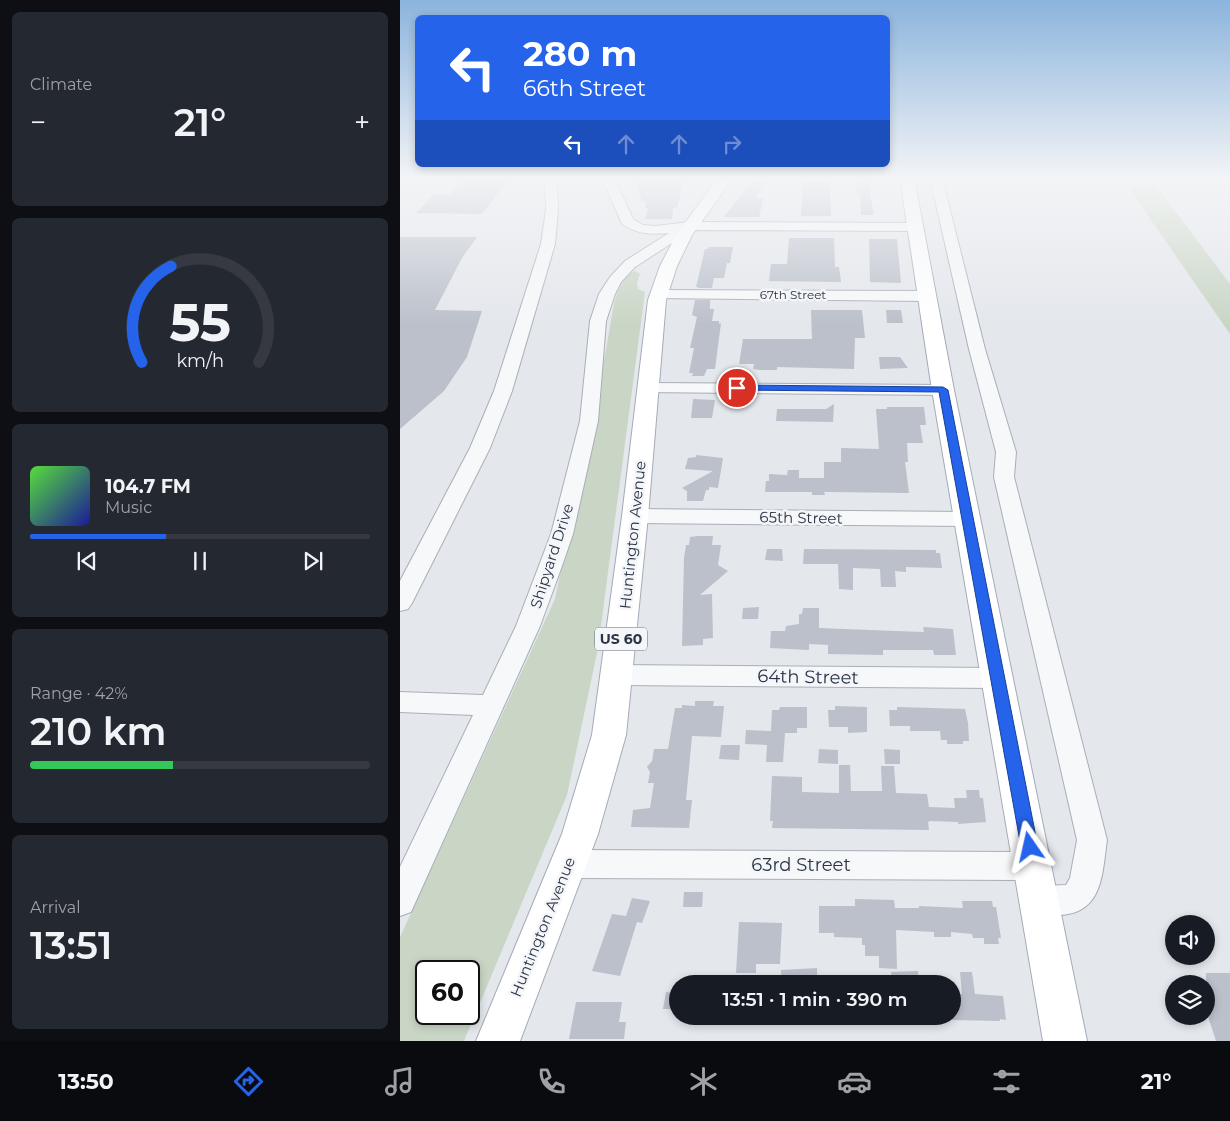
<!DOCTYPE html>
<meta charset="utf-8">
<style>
body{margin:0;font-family:Montserrat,sans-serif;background:#242831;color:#f1f3f6;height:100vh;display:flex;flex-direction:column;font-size:19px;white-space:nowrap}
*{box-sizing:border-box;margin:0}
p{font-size:16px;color:#9ea1a6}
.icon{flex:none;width:28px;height:28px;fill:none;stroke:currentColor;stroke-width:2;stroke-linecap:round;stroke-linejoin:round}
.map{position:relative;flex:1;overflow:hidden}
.drawer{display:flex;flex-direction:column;gap:12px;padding:12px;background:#0d0f14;width:400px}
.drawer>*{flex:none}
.hud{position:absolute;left:15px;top:15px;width:475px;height:152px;border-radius:8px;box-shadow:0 2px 8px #0003;background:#2563eb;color:#fff;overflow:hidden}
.buttons{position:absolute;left:765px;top:915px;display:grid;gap:10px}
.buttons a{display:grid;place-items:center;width:50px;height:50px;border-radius:50%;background:#171b24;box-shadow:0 2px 8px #0003;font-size:25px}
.speed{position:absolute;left:15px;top:960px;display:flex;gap:10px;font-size:25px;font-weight:700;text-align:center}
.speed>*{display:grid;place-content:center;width:65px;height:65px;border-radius:50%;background:#171b24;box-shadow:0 2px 8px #0003;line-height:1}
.speed .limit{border:2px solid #111;border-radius:8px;background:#fff;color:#111}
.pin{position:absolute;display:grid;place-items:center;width:42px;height:42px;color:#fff;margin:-21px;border:2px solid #fff;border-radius:50%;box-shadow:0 1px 5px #0007}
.me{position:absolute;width:55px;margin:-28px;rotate:349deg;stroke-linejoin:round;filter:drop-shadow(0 0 4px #0008)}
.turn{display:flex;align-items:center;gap:18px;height:105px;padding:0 25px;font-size:22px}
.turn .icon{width:65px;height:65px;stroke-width:2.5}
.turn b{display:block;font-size:35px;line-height:42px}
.lanes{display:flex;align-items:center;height:48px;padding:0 25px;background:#0003;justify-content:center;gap:25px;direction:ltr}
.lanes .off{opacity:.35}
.big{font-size:38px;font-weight:600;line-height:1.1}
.drawer .card{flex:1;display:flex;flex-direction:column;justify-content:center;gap:8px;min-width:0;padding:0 18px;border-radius:8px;background:#242831}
.drawer .dial{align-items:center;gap:0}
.dial svg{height:130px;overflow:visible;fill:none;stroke:#363941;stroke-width:7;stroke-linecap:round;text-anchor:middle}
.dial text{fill:#f1f3f6;stroke:none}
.song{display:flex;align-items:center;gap:15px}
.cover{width:60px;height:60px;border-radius:8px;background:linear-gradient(135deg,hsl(110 70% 55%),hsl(240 70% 35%))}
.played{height:5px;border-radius:2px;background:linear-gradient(90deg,#2563eb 40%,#363941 40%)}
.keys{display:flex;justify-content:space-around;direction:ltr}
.heat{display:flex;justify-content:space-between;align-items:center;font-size:28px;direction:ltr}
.charge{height:8px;border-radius:4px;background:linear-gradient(90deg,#34c759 42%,#363941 0)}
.trip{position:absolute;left:269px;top:975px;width:292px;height:50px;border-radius:25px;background:#171b24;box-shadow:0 2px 8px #0003;font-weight:600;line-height:50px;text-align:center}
.tabs{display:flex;height:80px;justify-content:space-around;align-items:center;background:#090b0e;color:#9ea1a6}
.tabs .icon{width:35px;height:35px}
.tabs .current{color:#2563eb}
.tabs b{font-size:22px;color:#f1f3f6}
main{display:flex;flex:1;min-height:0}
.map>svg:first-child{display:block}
</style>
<main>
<section class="drawer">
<div class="card"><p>Climate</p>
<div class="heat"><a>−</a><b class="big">21°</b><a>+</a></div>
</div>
<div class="card dial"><svg viewBox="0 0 100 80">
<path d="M14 69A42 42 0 1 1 86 69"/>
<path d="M14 69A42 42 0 0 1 32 10" stroke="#2563eb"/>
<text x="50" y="56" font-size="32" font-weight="700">55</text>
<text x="50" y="72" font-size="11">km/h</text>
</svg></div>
<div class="card">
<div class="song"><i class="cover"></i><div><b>104.7 FM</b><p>Music</p></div></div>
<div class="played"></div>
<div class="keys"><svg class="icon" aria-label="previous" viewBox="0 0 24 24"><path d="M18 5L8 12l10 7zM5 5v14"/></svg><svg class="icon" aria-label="pause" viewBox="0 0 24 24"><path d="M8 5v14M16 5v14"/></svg><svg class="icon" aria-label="next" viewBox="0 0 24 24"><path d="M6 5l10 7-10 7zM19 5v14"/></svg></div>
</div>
<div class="card"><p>Range · 42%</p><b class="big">210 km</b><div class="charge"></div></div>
<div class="card"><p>Arrival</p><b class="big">13:51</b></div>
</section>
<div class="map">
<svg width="830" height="1041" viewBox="0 0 830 1041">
<rect width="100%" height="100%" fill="#e4e7ec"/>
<path fill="#c9d6c5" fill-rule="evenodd" d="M722,178H750L830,284V334Z
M235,271L240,274L237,283L238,289L245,292L198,648L167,795L64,1041H0V937L155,599L206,350L214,303C217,292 224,275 235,271ZM26,971H69V1014H26Z"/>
<path fill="#bbc0ca" d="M64,178H110L82,214L16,213L33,195H49Z
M233,178H284L279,201L277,207L273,208L272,219H245L248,208H245L246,201H242Z
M460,178H467L474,215H461L460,195H457L456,182H460Z
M352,181H367L355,198H363L359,217H324Z
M403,181H430L431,216H401Z
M0,237H77L62,258L35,310L82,311L67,357L44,391L0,429Z
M389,238H434L435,267H439L441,282L369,281L371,264H387Z
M469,239H497L501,283L470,282Z
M309,247H333L330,263H327L324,278H314L312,288H298V287H296L305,249H308Z
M295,300H310V309H314L312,321H319V324L321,323L315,369H307L304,376H292L293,373H289L294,348H290L297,317L292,315Z
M411,310H462L465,338H455L454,369L377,367V370H360L353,369L354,364H339L343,339H412Z
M486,310H501L503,323H487Z
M479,357H500L508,368L480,369Z
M293,399L315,400L312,418H291Z
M434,404L433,422L376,421L377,409H426Z
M487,407H524L526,425H520L523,443H507L508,462H505L509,493L431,492H424L425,495H412V492H365L366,481H369V474L387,475L388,470H399V478H424V462H441V448L479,449L476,409H487Z
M296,455L323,458L318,488L309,487V490H306L303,501H287V491L282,488L313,471L285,469L288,458L296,457Z
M298,536H313L312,545H321L318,565L328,571L300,595L312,594L313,638L303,639V645L282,646L284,558L286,545H289L290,537Z
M367,549H382L383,561L365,560Z
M404,549L536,550V553H540L542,568L506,567V572L495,571L496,587H481L480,569L453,568V590L439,589L438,564H403Z
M359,607L358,619H342L343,608Z
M403,608H419V628L495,631L524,632L523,627L553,629L556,655H534L533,650H483V655L428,654V645L409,644V650L370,648L371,631H385L386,626L399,624V614H402Z
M295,701H314L313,706H324L321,737L292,736L286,800H292L289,828L231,827L233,810L250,808L254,783H248L250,772L247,767L252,761L254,749H268L275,708H282V705L295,706Z
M435,706L467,707V732L448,733V727H429L428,710H435Z
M380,707H407V728H397V733H385L383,762H366L367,745L345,744L346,730L371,731L372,710H379Z
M497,707L565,709L568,723L569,741H563V744H547V740H541L540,731H510V726H490L489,710H497Z
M321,745H340L339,760L319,759Z
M419,749L438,750V764L418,763Z
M484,749L500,750V764H485Z
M439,765H450L451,791H482L481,766H494L496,793L527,794L529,807L555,808L554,798H567L566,790H579L580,798H583L586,822L558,824V822L530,821L528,822L529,830L372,828L373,821H370L372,776L402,777V792L439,793Z
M284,892H303L302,907H283Z
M232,898L250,901L242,923L237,922L220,976L192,971L212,914L226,916Z
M455,899L494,900L495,908H519V906L563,908L562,901H592L593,907H596L601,938H598L599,944H584V938H573L572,934L551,932V937H534V932L496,930L497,969L479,968V956H465V945H462V938L434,937V933H419V906H455Z
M339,922L382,923L380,964H356V973H336Z
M417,968V984H381V970Z
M518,971L519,984H492L491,972Z
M560,972H572L575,994L603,996L606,1020L600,1019V1021L552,1020V994H562Z
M806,973H830V1041H816L806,1010Z
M266,992L278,993V1009H263Z
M176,1002H222L219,1022H226L224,1039H169Z"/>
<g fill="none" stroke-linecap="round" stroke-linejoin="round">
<g stroke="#a9aeb7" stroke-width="2">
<path id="minor" d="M145,178H157L158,210L155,244L112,391L90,448L12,603L8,609L0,611V581L70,448L94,391L141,244L146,210Z
M202,178H214L233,219L243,225L256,226L289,222L515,223L522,227L515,231L292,230L235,267L221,282L215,294L206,321L198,421L173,534L162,566L140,626L11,912L0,916V867L73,715L0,712V692L83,695L116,626L151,534L180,421L190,321L199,294L210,277L225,261L269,233C253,235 236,234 222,224Z
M530,178H542L585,349L616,452L614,477L707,840C702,875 703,914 658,915C647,916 639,916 628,912L623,901L628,890L639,886L666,885L670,878L677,840L594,477L596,452L569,349Z
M259,290L526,291L531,293L534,296L531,299L526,301L254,298L251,295L254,292Z
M248,383L543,385L549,386L552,390L549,394L543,395L242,392L239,388L242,384Z
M235,509L568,512L575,514L579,519L575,524L568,526L235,523L228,521L224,516L228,511Z
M218,665L598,668L607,671L611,678L607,685L598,688L218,685L209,682L205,675L209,668Z
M168,850L633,852L644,856L648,866L644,876L633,880L168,878L157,874L153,864L157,854Z"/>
</g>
<g stroke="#a3abb8" stroke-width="2">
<path id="major" d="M318,178H333L292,235L277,266L266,300L248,516L226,735L198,834L120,1041H76L162,834L192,735L222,516L248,300L260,266L276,235Z
M500,178H514L554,390L687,1041H643L532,390Z"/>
</g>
<use href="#minor" fill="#f7f8fa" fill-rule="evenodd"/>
<use href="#major" fill="#fff" fill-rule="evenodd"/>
</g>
<linearGradient id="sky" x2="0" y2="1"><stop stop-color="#8bb4dd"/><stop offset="0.55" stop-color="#f3f4f6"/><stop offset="1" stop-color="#f3f4f6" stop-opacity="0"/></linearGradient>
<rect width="830" height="324" fill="url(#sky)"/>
<path fill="#2563eb" stroke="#184099" d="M337,385L543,387L548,390L638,847L635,853L630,855L624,853L621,847L539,392L334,390L332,388Z"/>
<g text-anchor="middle" stroke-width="5" stroke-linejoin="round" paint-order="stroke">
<g font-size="12" fill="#2b3445" stroke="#f4f6f9">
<text x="393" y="299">67th Street</text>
</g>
<rect fill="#f4f6f9" stroke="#676e7b" stroke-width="1" x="195" y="627.5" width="52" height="23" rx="4"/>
<g font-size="14" font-weight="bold" fill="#2b3445">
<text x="221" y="644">US 60</text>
</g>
<g font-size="15" fill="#2b3445" stroke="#f4f6f9">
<text transform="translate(401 518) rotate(1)" y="5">65th Street</text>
<text transform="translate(233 535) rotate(-84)" y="5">Huntington Avenue</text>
<text transform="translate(152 556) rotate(-72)" y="5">Shipyard Drive</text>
<text transform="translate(143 927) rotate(-68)" y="5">Huntington Avenue</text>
</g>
<g font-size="18" fill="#2b3445" stroke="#f4f6f9">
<text transform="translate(408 677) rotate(1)" y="6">64th Street</text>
<text x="401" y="871">63rd Street</text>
</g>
</g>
</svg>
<div class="buttons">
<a><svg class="icon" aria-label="sound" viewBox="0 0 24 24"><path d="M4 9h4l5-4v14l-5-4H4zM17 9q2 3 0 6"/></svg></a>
<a><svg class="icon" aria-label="layers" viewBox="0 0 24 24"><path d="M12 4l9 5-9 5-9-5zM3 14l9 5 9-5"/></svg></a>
</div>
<div class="speed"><div class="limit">60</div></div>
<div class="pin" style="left:337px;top:388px;background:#d93025"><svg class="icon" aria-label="arrive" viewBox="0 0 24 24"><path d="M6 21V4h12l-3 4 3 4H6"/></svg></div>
<svg class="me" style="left:630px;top:847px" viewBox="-20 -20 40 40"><path d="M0-17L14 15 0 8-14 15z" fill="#2563eb" stroke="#fff" stroke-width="4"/></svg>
<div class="trip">13:51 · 1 min · 390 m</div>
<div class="hud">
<div class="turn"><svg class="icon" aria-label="left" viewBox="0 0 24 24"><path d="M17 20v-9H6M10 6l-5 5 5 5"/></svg><div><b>280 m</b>66th Street</div></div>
<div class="lanes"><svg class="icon" aria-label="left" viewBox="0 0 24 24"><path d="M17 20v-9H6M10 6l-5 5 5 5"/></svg><svg class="icon off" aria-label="ahead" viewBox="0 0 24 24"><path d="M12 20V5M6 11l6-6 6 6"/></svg><svg class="icon off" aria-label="ahead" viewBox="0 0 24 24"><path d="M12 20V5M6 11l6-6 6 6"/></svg><svg class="icon off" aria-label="right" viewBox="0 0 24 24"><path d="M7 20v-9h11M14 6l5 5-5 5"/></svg></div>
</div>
</div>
</main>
<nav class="tabs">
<b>13:50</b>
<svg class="icon current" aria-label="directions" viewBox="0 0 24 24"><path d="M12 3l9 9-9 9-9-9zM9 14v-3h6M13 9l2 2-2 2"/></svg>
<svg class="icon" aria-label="music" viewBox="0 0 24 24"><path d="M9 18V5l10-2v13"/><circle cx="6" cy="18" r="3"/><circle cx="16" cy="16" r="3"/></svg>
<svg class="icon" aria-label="phone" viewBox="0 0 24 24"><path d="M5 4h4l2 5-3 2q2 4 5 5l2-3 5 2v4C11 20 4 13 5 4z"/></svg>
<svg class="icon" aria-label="climate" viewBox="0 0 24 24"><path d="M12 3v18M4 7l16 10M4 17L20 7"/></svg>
<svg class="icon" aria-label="car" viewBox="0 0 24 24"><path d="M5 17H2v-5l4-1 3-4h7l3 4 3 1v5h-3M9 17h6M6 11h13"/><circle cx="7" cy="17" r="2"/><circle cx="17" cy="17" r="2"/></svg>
<svg class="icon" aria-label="filters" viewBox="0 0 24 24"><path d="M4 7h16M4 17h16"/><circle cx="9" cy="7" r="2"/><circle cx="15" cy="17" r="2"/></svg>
<b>21°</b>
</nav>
